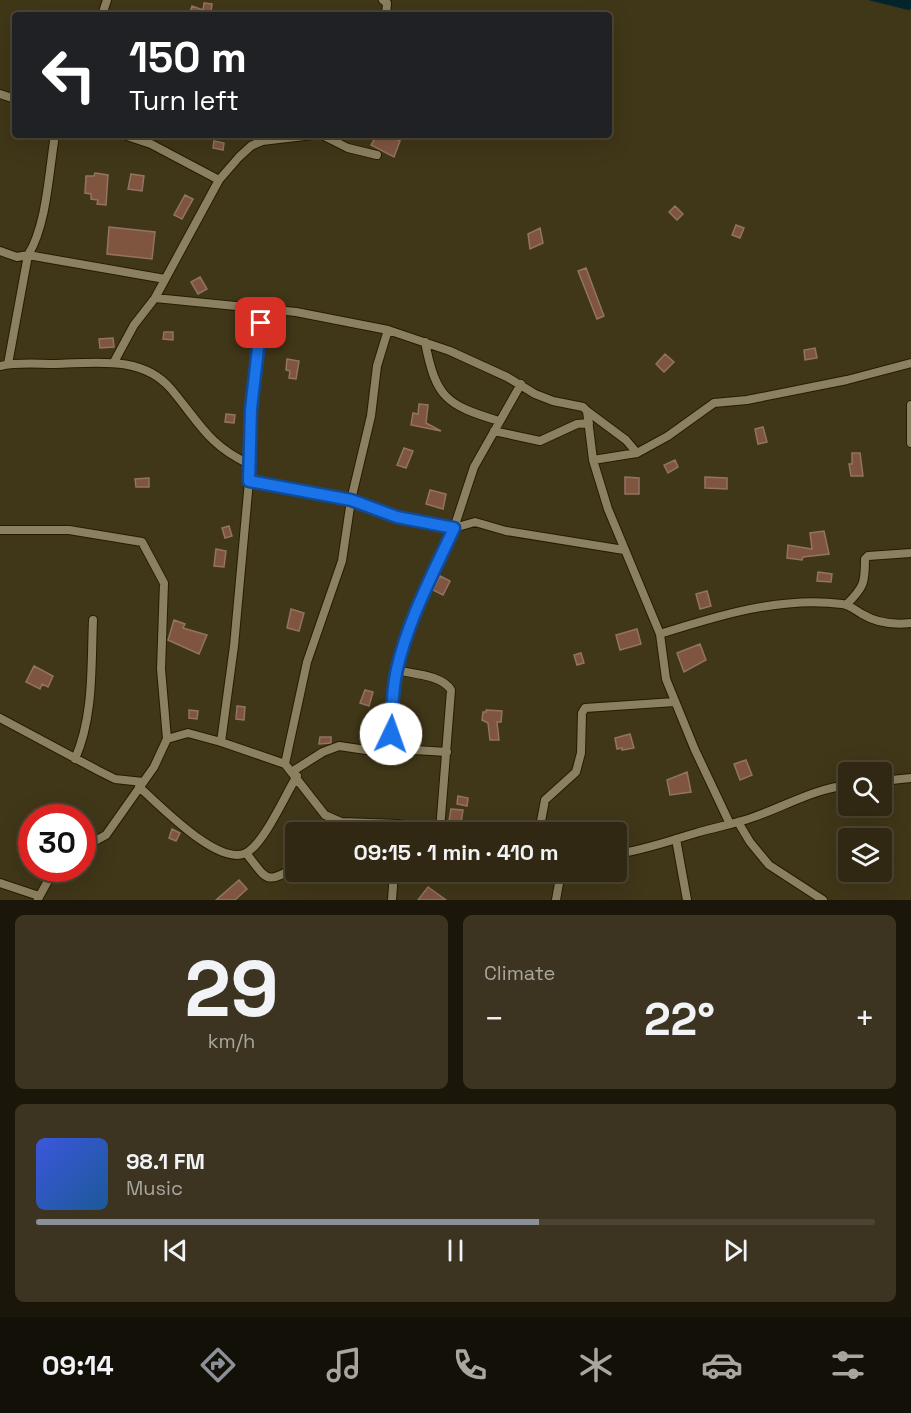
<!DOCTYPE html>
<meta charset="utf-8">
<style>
body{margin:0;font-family:"Space Grotesk",sans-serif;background:#3c3420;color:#f1f3f6;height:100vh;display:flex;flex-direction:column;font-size:22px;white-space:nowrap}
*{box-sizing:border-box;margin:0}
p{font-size:20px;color:#a8a69f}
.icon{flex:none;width:33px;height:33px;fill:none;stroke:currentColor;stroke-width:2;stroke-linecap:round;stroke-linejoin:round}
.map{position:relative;height:900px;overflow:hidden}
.sheet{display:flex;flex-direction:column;gap:15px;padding:15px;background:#1a160a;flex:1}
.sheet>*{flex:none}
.banner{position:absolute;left:12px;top:12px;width:600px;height:126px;border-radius:6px;box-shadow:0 6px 24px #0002,0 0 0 2px #4b4432;background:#202124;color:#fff;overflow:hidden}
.tools{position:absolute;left:838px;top:762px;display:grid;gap:12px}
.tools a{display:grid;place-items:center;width:54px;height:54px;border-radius:6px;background:#302812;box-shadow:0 6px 24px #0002,0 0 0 2px #4b4432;font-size:30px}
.speed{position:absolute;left:18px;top:804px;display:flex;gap:12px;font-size:30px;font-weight:700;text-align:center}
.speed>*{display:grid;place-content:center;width:78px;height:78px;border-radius:50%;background:#302812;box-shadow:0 6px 24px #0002,0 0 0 2px #4b4432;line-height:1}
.speed .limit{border:9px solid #d22;background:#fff;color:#111}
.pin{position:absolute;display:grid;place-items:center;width:51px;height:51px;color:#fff;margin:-26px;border-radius:12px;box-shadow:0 3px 9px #0006}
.me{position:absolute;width:66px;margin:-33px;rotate:3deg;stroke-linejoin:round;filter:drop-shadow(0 0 4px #0008)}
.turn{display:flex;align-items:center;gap:21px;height:126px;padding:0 18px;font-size:27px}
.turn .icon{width:78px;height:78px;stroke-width:2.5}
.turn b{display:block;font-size:42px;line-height:51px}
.big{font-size:45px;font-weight:800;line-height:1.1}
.sheet .tile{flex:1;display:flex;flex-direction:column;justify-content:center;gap:9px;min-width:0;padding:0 21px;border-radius:9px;background:#3c3420}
.sheet .dial{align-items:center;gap:0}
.dial b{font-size:78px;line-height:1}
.song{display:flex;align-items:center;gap:18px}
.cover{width:72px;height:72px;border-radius:9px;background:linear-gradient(135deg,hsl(230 70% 55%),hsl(210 70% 35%))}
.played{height:6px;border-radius:3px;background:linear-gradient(90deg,#8c9099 60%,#4b4432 60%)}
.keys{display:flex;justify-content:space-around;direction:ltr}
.heat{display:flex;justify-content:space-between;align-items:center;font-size:33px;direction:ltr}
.sheet .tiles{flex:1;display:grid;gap:15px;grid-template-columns:1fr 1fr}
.tile:last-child{grid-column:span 2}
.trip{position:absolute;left:285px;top:822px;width:342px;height:60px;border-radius:6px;background:#302812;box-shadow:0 6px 24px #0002,0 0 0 2px #4b4432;font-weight:800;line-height:60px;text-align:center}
.tab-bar{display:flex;height:96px;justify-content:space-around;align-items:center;background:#131007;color:#a8a69f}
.tab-bar .icon{width:42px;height:42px}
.tab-bar .current{color:#8c9099}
.tab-bar b{font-size:27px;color:#f1f3f6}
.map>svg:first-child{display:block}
</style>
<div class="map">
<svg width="911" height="900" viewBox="0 0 911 900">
<rect width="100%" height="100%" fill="#403618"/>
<path fill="#032529" d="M868,0H911V9L908,10Z"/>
<path fill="#7f553f" stroke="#937363" stroke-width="1.5" d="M204,3L212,4L211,12L214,15H189L192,6L203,10Z
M377,135H386L400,141L394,157L371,145Z
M214,141L224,143L223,150L213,148Z
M95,173L108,175L106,205L97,204L98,200L91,199V194L85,193L86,176H94Z
M131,174L144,176L142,191L128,189Z
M185,195L193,199L182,219L174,215Z
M675,206L683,214L677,220L669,212Z
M736,225L744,228L740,238L732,235Z
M109,227L155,232L152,259L107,254Z
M540,228L543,243L530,249L528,234Z
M586,268L604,316L597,319L578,271Z
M200,277L207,289L198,294L191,282Z
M164,332H173V340L163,339Z
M113,338L114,347L100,348L99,339Z
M815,348L817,358L805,360L804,350Z
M665,354L674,362L664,372L656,364Z
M287,359L299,361L296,379L289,378L290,371L286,370Z
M419,404L428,405L426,423L441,431L411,425L413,413L418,414Z
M226,414L235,415L234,423L225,422Z
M763,427L767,442L758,444L755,429Z
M404,448L413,451L406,468L397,465Z
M852,453H860L863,476H851L849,464H852Z
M675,460L678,467L668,473L664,465Z
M625,477L639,478V494H625Z
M705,477L727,478V489L705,488Z
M149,478V487H136L135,479Z
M430,490L446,494L443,509L426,504Z
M229,526L232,536L225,538L222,528Z
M824,531L829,554L803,557L802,560L787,558L788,545L812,549L810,533Z
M216,549L226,551L224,567L214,566Z
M818,572L832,574L831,582L817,581Z
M440,576L450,581L443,595L433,590Z
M707,591L711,606L700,609L696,594Z
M291,609L304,613L299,631L287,628Z
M174,620L185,624L183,628L207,635L199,654L168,640Z
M637,629L641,644L620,650L616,635Z
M700,644L706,660L684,672L677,653Z
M581,653L584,663L577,665L574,655Z
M34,666L53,676L48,687L42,684L40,689L26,682Z
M365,690L373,692L369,706L360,703Z
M237,706L245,707L244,720L236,719Z
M189,710L198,711L197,719L189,718Z
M486,710L502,711L501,722H497L499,740H490L488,723L482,720L483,712H486Z
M630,734L634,748L622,750V748L617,749L615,738Z
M320,737H331V743L319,744Z
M746,760L752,775L740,780L734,764Z
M687,772L691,792L670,795L667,780Z
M458,796L468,798L467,806L457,804Z
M451,809L463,810L461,823L449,821Z
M172,829L180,833L176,841L169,838Z
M296,835V860L286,840Z
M239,880L247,889L235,900H216Z
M428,887L446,900H418Z"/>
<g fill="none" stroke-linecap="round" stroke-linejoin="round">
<g stroke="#261d00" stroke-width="10">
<path id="minor" d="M383,0L387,3L386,15
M102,15L107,0
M0,94L15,99
M124,135L151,144L219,180
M322,135L348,148L377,155
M0,251L17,257L28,255C47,225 49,170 55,135
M155,298L296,312L388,330L450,351L507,377L535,394L553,401L583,407L587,411L593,460L608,509L660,634L666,679L695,750L730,824
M425,342C436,398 446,405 499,421
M114,362L134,325L155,298L219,180L239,157L251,146L262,141L313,135
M8,364L28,255L165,279
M0,366C18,362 37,364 55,364C95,363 142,355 171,389C199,422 208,445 249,464
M911,405V443
M587,411L626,440L637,453
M494,431L540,441L577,424L589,423
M593,460L637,453L668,436L714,403L747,400L847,380L911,363
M249,481L351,500L397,517L454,528L474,467L521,384
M0,530H69L142,542L164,583L161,669L167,739
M847,604C864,587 865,583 865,559L868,556L911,553
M660,634C717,616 780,596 842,604C850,605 855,610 862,614C877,623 894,625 911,623
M396,670C413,674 442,675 451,690L440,830
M0,718L99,771L115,779L143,782
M221,742L234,646L249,481L251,409L263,307
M390,753L396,670L412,624L454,528L475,522L506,531L624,550
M75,759C94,716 91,666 93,620
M285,764L307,662L342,561L351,500L371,416L377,366L388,330
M293,771L323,752L339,746L373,751L382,756L415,750L447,752
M882,781L911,778
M139,787C159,804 218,867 246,853C264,844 285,795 297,776
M738,822L750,842L769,865L823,900
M344,832L353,823
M539,832L545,800L576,772L581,753L582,713L585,708L675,702
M676,839L687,900
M82,848L106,835L154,767L167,739L188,733L221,742L285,764L325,815L341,822L397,824L449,832
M246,853C267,879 265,886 296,866
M616,854C645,850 669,841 696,833C712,828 729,825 745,820C781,809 811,789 849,785
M0,883L39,896
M38,899L55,868
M392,900L394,872
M556,900L561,872"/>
</g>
<use href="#minor" stroke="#8b8060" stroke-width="8"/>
</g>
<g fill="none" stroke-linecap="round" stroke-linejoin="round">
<g stroke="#114b97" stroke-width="15">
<path id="route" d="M261,323L251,409L249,481L351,500L397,517L454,528C433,574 408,620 397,669C392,690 392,712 391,734"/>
</g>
<use href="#route" stroke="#1a73e8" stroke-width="10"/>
</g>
</svg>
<div class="tools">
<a><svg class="icon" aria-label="search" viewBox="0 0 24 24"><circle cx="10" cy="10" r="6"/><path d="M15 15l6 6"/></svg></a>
<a><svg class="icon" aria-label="layers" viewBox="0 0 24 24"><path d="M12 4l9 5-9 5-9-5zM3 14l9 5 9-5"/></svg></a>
</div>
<div class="speed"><div class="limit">30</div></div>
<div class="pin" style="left:261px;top:323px;background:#d93025"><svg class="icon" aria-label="arrive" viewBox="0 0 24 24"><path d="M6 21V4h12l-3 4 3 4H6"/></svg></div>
<svg class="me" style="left:391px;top:734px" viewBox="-20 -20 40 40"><circle r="19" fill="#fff"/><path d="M0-13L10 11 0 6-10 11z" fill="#1a73e8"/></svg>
<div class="trip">09:15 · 1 min · 410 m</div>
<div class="banner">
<div class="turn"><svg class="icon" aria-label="left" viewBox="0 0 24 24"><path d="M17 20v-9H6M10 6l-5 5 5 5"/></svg><div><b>150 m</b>Turn left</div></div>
</div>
</div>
<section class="sheet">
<div class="tiles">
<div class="tile dial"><b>29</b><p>km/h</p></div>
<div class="tile"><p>Climate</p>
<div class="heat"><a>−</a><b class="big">22°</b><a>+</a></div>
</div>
<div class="tile">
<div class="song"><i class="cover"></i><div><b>98.1 FM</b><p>Music</p></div></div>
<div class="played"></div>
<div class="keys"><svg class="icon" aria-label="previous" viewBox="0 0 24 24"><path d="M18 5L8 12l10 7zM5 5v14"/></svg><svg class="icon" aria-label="pause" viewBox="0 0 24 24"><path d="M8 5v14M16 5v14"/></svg><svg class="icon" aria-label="next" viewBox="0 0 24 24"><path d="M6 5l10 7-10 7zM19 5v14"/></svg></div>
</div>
</div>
</section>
<nav class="tab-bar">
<b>09:14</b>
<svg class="icon current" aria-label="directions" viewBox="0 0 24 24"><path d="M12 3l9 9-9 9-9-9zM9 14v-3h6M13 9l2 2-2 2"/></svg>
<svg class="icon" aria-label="music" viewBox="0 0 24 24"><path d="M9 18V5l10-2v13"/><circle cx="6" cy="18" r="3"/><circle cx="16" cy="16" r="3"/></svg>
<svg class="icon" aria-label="phone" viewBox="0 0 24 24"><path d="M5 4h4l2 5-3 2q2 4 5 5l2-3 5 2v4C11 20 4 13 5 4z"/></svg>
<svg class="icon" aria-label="climate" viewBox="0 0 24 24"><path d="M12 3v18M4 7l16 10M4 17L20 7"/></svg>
<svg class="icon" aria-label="car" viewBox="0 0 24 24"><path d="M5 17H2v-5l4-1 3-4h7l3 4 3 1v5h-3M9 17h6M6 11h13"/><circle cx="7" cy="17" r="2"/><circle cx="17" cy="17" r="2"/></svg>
<svg class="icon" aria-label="filters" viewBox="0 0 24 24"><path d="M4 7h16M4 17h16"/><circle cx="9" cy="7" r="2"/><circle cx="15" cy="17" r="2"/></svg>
</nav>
